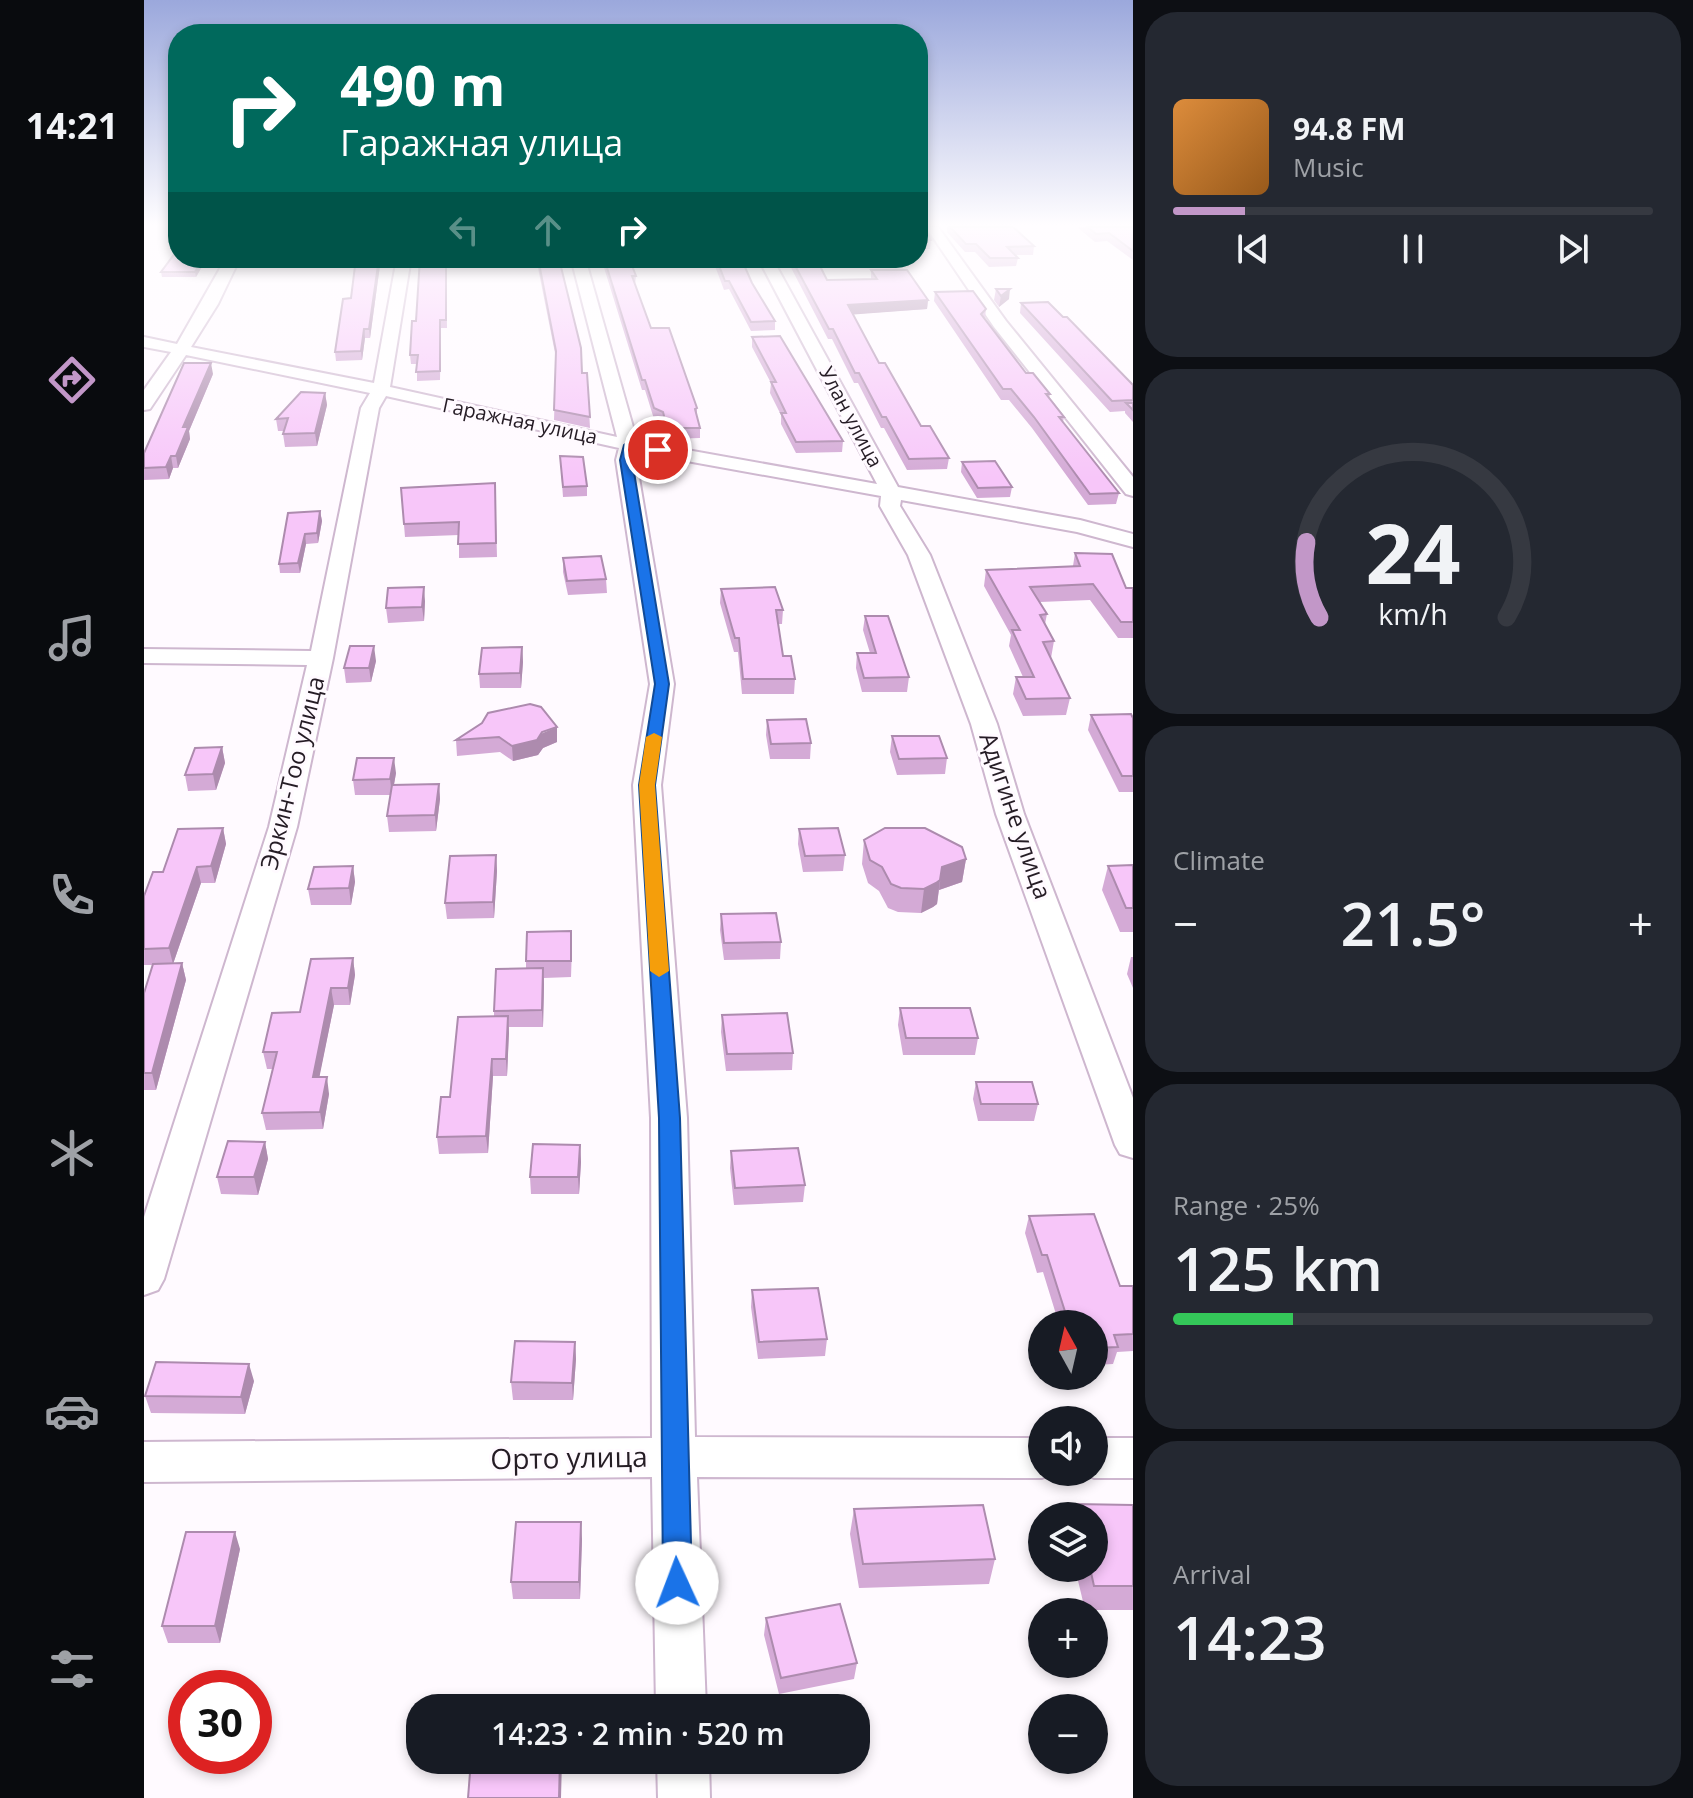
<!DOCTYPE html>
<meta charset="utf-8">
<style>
body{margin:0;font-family:"Open Sans",sans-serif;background:#242831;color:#f1f3f6;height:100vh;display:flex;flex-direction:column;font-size:30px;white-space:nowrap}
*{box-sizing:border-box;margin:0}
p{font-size:26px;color:#9ea1a6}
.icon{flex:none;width:44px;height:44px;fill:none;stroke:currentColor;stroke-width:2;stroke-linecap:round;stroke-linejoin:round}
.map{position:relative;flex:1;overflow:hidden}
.panel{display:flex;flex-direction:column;gap:12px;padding:12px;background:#0d0f14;width:560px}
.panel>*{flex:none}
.hud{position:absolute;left:24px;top:24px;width:760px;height:244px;border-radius:32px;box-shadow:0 4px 12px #0003;background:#00695c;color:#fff;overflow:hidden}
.needle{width:52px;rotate:352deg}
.tools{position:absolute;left:884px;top:1310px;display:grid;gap:16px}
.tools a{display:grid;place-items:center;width:80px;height:80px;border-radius:50%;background:#171b24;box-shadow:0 4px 12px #0003;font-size:40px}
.speed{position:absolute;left:24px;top:1670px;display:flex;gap:16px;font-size:40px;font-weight:700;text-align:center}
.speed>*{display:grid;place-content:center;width:104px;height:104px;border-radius:50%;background:#171b24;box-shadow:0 4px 12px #0003;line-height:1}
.speed .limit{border:12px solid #d22;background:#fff;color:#111}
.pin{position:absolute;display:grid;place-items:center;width:68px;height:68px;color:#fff;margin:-34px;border:4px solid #fff;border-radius:50%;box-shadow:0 2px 8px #0007}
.me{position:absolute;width:88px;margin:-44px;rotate:358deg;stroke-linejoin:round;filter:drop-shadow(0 0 6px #0008)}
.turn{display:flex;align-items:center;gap:28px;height:168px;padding:0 40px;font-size:36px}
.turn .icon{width:104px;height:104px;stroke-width:2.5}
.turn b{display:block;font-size:56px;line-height:68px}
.lanes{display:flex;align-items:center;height:76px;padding:0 40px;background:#0003;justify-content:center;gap:40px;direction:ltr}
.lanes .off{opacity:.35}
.big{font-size:60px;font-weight:600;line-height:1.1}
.panel .widget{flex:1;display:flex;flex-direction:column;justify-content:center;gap:12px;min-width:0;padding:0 28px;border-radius:32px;background:#242831}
.panel .dial{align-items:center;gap:0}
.dial svg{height:208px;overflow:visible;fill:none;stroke:#363941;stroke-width:7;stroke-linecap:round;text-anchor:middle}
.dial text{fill:#f1f3f6;stroke:none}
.song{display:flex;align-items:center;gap:24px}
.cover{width:96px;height:96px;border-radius:12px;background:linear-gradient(135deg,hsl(30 70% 55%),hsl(30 70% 35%))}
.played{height:8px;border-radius:4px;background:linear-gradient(90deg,#c297c8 15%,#363941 15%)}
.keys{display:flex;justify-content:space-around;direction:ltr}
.heat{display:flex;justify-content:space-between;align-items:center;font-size:44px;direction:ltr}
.charge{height:12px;border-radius:6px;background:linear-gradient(90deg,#34c759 25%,#363941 0)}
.trip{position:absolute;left:262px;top:1694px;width:464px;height:80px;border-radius:32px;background:#171b24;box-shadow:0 4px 12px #0003;font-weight:600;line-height:80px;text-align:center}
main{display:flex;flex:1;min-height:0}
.menu{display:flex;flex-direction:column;width:144px;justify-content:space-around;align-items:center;background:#090b0e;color:#9ea1a6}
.menu .icon{width:56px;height:56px}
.menu .on{color:#c297c8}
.menu b{font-size:36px;color:#f1f3f6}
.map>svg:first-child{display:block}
</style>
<main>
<nav class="menu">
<b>14:21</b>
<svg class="icon on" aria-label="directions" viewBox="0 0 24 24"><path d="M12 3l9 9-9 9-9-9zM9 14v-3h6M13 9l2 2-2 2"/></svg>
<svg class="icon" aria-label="music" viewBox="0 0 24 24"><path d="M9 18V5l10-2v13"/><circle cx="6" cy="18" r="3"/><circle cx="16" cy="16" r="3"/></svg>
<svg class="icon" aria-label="phone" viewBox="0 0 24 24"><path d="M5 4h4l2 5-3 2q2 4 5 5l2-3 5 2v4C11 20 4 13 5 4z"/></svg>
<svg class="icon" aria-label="climate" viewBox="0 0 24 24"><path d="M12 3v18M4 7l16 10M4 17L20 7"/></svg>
<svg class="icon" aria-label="car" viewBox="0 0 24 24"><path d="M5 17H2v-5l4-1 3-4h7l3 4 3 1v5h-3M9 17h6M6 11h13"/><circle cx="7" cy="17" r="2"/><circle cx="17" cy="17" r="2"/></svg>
<svg class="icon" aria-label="filters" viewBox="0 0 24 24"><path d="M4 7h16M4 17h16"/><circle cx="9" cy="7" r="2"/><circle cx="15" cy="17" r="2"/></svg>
</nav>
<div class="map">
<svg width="989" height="1798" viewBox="0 0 989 1798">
<rect width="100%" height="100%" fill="#fffaff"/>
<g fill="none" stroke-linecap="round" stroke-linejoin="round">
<g stroke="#ceb7cf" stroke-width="4">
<path id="minor" d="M782,227H794L862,321L989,477V496L982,494L850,327Z
M82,258H96L74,304L47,347L230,383L253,258H267L246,387L473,437L427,258H441L493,441L733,484L614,258H628L754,487L936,520L989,534V547L933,532L757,500L756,506L786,555L853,724L880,814L989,1098V1158L976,1154L971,1145L852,814L827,724L764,555L736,506L737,496L493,452L492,460L530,684L517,785L543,1118L551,1437L898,1438V1472H913L898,1478L553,1477L562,1708H512L508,1477L0,1482V1442L508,1438L507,1118L489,785L506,684L472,460L475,448L242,396L235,408L189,658L153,827L20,1279L14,1290L0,1295V1217L125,827L163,665L0,663V649L167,651L217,408L226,393L42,355L6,409L0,410V390L27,352L0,347V337L33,344Z
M950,1438H989V1478H950L935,1472H950Z
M513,1760H565L566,1798H514Z"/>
</g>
<use href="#minor" fill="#fff" fill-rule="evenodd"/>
</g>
<path fill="#d4aad6" d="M774,227L787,240L786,249L774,250Z
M803,227H869L890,246L889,255H871L874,258L872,266L845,267L831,252H821L803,232Z
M933,227H989V260L963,241L951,242Z
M63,258L52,277H18L17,272Z
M179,258H237L226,338H221L218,360L192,361L191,352L207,298L212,260L179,261Z
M302,258L303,328H297L296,380L273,381V364H267L266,355L272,321Z
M392,258H421V262L417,263L438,373H443L446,428L410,420L412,358Z
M457,258H488V262H486L492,276L491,285L507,328L553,408V417L556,428V438L523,439L519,422L510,419L501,390H498Z
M568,258H597L608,283L631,321V330L607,331L585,289L580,290Z
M642,258H672L683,280L727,279V270L784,300L783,309L709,314L735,363L777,426L805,458L803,469L763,470L740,428H737L714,383H710L688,339H684Z
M852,289L865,299L855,307L850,300Z
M791,292L842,309L841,318L882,373L906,394L905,398L920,417L919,422L975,493L972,504L944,505L888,428L865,400H857L790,301Z
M877,303L919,317L989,385V422L981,413V411L966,412L876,313Z
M608,337L699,441L698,452L652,453L637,424V415L626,393L627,383L608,347Z
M69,374L45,431L46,439L34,468H29L25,479L0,480V453Z
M181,393L183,405L173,446L141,447L139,434L140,431H134L132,419Z
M416,456L443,486V496L419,497Z
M818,462L868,487L866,497L833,498L817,472Z
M351,483L353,557L315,558V535L261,537L257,488Z
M176,511L178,521L174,543L162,544L156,573H136L135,564Z
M931,553L982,588H989V638H974L946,600L896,602L903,614L901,624L910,641L907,658L926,698L922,715L879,716L869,694L872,677H879L865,646L867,635L840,586L842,570L929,566Z
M419,558L462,579L463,593L424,595L419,572Z
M577,589L639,610L638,624H634L639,656L651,679L650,694H598L594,652H590L576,603Z
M281,601L280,621L244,623L242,608Z
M721,616L765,677L763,692H718L712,668L713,653H726L719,630Z
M378,647L379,662L377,688H336L335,674Z
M232,661L227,682L202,683L200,668Z
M947,715L989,718V792H975L944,730Z
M623,720L667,743L666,759H626L622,735Z
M338,723L413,742L399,748L394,755L369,761L356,752L313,756L312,740Z
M748,736L803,758L801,774L753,775L746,752Z
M78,747L81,763L72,790L44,791L41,775Z
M252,773L250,785L295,784L296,799L292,831L245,832L243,816L247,795H211L209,780Z
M79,828L82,844L71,883H57L29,964L38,963L42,980L12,1090H0V993L9,965H0V896L19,872Z
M655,829L701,855L699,871L659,872L654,844Z
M720,840L822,859L818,882L795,890L793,904L789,907L777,913L754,912L744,908L735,891L724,883L718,864Z
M352,855L353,871L350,918L303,919L301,903Z
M989,865V932H976L958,890L964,866Z
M209,866L211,882L207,905H167L164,889Z
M577,914L637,942L636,959L580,960L576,930Z
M428,947L427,977L400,978L399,1027H365L363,1076H349L344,1153L295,1154L293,1137L306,1097L350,1016V1011L382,968V961Z
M987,957H989V988L983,974Z
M209,958L211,975L206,1005H190L175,1077L185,1094L179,1129L122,1130L118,1113L129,1069H123L119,1052Z
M756,1008L834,1038L831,1055H759L754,1025Z
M578,1015L649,1053L648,1070L582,1071L577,1032Z
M832,1082L894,1104L890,1121H834L829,1099Z
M121,1142L124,1159L114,1195L77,1194L73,1177Z
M436,1145L437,1162L435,1194H387L386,1177Z
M587,1151L661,1185L659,1202L590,1205L586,1168Z
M885,1216L976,1286H989V1351L973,1352L969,1364L950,1365V1324H915L899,1272L893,1273L881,1233Z
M608,1290L683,1339L681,1356L614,1359L607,1307Z
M431,1342L432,1359L429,1400H369L367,1382Z
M110,1381L101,1414L7,1413L1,1396Z
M930,1504L989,1505V1610H941L931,1568H950V1516H927Z
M710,1509L851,1559L845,1584L715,1588L706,1534Z
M438,1539L436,1599H369L367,1582Z
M96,1549L76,1643H24L18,1626Z
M622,1618L713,1663L710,1679L635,1694L620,1635Z"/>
<path fill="#ad8bae" d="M59,258H63L52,277L51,272Z
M235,258H237L226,338L225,329Z
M866,289L865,299L855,307L857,296Z
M784,300L783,309L703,315L704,305Z
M220,329L221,338L218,360L217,351Z
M67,363L69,374L45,431L46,439L34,468L32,456L39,427Z
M181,393L183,405L173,446L171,433Z
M27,456L29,468L25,479L22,467Z
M176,511L178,521L174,543L173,533Z
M161,534L162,544L156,573L154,563Z
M280,587L281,601L280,621L278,607Z
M230,646L232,661L227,682L225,668Z
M378,647L379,662L377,688L376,673Z
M413,727V742L399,748L394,755L369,761L368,746Z
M78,747L81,763L72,790L69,774Z
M250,758L252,773L248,795L246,779Z
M295,784L296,799L292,831L291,815Z
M79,828L82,844L71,883L67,866Z
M352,855L353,871L350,918L349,902Z
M822,859L818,882L795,890L798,867Z
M209,866L211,882L207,905L205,888Z
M53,867L57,883L29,964L25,948Z
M796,880L793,904L789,907L777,913L780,889Z
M209,958L211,975L206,1005L204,988Z
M38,963L42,980L12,1090L8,1073Z
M399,968L400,984L399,1027L398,1010Z
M187,988L190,1005L172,1094L169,1077Z
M364,1016L365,1033L363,1076L362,1059Z
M348,1059L349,1076L344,1153L342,1136Z
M183,1077L185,1094L179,1129L176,1112Z
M121,1142L124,1159L114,1195L110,1177Z
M436,1145L437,1162L435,1194L434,1177Z
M431,1342L432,1359L429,1400L428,1383Z
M105,1364L110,1381L101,1414L97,1397Z
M437,1522L438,1539L436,1599L435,1582Z
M91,1532L96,1549L76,1643L71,1626Z
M416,1760H418L417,1798H415Z"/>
<path fill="#f7c6f9" stroke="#ad8bae" stroke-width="2" d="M774,227H781L787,240H774Z
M806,227H869L890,246L863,247L874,258H846L832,244H822Z
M944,227H989V251L965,233L952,234Z
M34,249V258H59L51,272H17Z
M212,258H235L225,329H220L217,351L191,352L199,299L207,298Z
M276,258H302V320H296V371L272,372L274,355H266L268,321H272Z
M394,258H417V267L437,348L438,373H443L446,417L410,410L412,351Z
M460,258H485L492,276H488L507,328H525L553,408L551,409L556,428H523L519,412L510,408L501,380H498Z
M572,258H597L608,283L631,321L607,322L585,281H581Z
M647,258H672L683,280L733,279L727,270H763L784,300L704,305L735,363H741L777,426H786L805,458L765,459L742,417H738L715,373H711L689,329H685Z
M852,289H866L857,296Z
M829,291L842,309L837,314L882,373H889L906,394H902L920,417H915L975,493L946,494L890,417L867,389H859L791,292Z
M904,302L919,317H923L989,385V400L968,401L877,303Z
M636,336L699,441L652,442L637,413H642L627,382H632L608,337Z
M40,363H67L39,427H44L32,456H27L22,467L0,468V453Z
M157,392L181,393L171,433L139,434L144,418L132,419Z
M982,403H989V410Z
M416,456L439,457L443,486L419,487Z
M851,461L868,487L834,488L818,462Z
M351,483L352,543L314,544L315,522L260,524L257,488Z
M176,511L173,533L161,534L154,563L135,564L144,513Z
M931,553L968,554L982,588H989V622H977L949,584L886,587L903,614L896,615L910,641L899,642L926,698L882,699L872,677H890L868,630H876L842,570L936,566Z
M457,556L462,579L423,581L419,558Z
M280,587L278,607L242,608L244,588Z
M631,587L639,610H632L639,656H647L651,679H599L595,638H591L577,589Z
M721,616H744L765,677L720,678L713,653H732Z
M206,646H230L225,668H200Z
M378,647L376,673L335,674L338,648Z
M386,704L397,707L413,727L398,732L393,740L368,746L355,737L312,740L338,723L344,713Z
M987,714L989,718V776H978L947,715Z
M662,719L667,743L627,744L623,720Z
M748,736H795L803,758L755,759Z
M78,747L69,774L41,775L51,748Z
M213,758H250L246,779L209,780Z
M295,784L291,815L243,816L248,785Z
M79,828L67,866L53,867L25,948L0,949V896L9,872H19L34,829Z
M694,828L701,855L661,856L655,829Z
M741,828H781L818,847L822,859L798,867L796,880L792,883L780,889L757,888L747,884L738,867L726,860L720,840Z
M352,855L349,902L301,903L306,856Z
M989,865V908H982L964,866Z
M209,866L205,888L164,889L170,867Z
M632,913L637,942L580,943L577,914Z
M427,931V961H382L383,932Z
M209,958L204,988H187L169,1077H183L176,1112L118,1113L133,1052H119L128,1013L156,1012L167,959Z
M38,963L8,1073H0V993L9,964Z
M399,968L398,1010L350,1011L352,969Z
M756,1008H826L834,1038H762Z
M643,1013L649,1053L583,1054L578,1015Z
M364,1016L362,1059H348L342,1136L293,1137L297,1097H306L314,1017Z
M832,1082H888L894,1104H837Z
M84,1141L121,1142L110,1177H73Z
M389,1144L436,1145L434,1177H386Z
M654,1148L661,1185L591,1188L587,1151Z
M950,1214L976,1286H989V1334L970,1335L974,1347L950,1348V1324H925L903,1255H898L885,1216Z
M674,1288L683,1339L615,1342L608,1290Z
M371,1341L431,1342L428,1383L367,1382Z
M12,1362L105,1364L97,1397L1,1396Z
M930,1504L989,1505V1586H950L946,1568H950V1516H933Z
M839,1505L851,1559L719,1564L710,1509Z
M372,1522H437L435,1582H367Z
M42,1532H91L71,1626H18Z
M696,1604L713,1663L637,1678L622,1618Z
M332,1701L418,1702V1708H332Z
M327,1760H416L415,1798H324Z"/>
<linearGradient id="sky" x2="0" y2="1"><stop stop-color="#9ba8dc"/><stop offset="0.47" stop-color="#fffdff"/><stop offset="1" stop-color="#fffdff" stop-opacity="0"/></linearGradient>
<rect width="989" height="478" fill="url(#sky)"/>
<path fill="#1a73e8" stroke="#114b97" stroke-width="2" d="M485,441L520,450L514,453L490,449L488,460L525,684L511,785L536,1118L548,1583L543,1592L533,1596L523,1592L519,1583L515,1118L495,785L511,684L476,460L480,445Z"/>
<path fill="#f59e0b" d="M510,733L518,737L511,785L525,971L515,977L506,971L495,785L502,737Z"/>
<g text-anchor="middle" stroke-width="6" stroke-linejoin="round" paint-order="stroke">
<g font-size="20" fill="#251c25" stroke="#fffaff">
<text transform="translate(707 417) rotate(62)" y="7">Улан улица</text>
<text transform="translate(376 421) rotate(12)" y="7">Гаражная улица</text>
</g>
<g font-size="24" fill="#251c25" stroke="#fffaff">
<text transform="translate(149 773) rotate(-76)" y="8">Эркин-Тоо улица</text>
<text transform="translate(871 816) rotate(71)" y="8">Адигине улица</text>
</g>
<g font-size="28" fill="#251c25" stroke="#fffaff">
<text transform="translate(425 1458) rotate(-1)" y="10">Орто улица</text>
</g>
</g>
</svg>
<div class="tools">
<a><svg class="needle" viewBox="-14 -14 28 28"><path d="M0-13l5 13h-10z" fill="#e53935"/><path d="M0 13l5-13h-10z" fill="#9ea1a6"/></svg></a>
<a><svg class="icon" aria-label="sound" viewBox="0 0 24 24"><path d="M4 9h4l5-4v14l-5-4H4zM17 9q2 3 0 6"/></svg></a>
<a><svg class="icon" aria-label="layers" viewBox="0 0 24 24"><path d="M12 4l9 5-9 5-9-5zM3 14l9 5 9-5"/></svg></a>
<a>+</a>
<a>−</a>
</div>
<div class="speed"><div class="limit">30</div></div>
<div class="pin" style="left:514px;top:450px;background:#d93025"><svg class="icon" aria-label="arrive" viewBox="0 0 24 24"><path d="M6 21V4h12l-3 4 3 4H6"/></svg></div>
<svg class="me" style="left:533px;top:1583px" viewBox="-20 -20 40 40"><circle r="19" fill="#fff"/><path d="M0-13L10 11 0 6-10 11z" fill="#1a73e8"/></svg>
<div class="trip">14:23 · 2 min · 520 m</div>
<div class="hud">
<div class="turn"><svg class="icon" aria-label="right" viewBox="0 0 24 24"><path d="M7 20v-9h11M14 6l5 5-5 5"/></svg><div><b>490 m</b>Гаражная улица</div></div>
<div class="lanes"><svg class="icon off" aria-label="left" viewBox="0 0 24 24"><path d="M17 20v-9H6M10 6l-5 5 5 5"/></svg><svg class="icon off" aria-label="ahead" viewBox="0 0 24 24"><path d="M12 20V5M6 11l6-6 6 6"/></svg><svg class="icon" aria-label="right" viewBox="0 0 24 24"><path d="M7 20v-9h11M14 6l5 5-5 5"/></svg></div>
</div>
</div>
<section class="panel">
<div class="widget">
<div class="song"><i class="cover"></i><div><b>94.8 FM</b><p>Music</p></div></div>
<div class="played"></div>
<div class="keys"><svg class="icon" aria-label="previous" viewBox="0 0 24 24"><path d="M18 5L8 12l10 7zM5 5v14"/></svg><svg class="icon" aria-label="pause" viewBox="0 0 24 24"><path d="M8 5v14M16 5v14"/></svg><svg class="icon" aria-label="next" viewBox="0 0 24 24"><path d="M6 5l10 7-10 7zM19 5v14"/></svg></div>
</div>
<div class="widget dial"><svg viewBox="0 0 100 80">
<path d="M14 69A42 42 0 1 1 86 69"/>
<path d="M14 69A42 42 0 0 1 9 40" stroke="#c297c8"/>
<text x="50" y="56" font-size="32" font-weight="700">24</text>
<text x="50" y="72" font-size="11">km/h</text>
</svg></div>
<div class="widget"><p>Climate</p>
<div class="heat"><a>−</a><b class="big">21.5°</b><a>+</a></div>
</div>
<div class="widget"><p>Range · 25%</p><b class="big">125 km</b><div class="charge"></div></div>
<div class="widget"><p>Arrival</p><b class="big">14:23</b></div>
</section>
</main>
